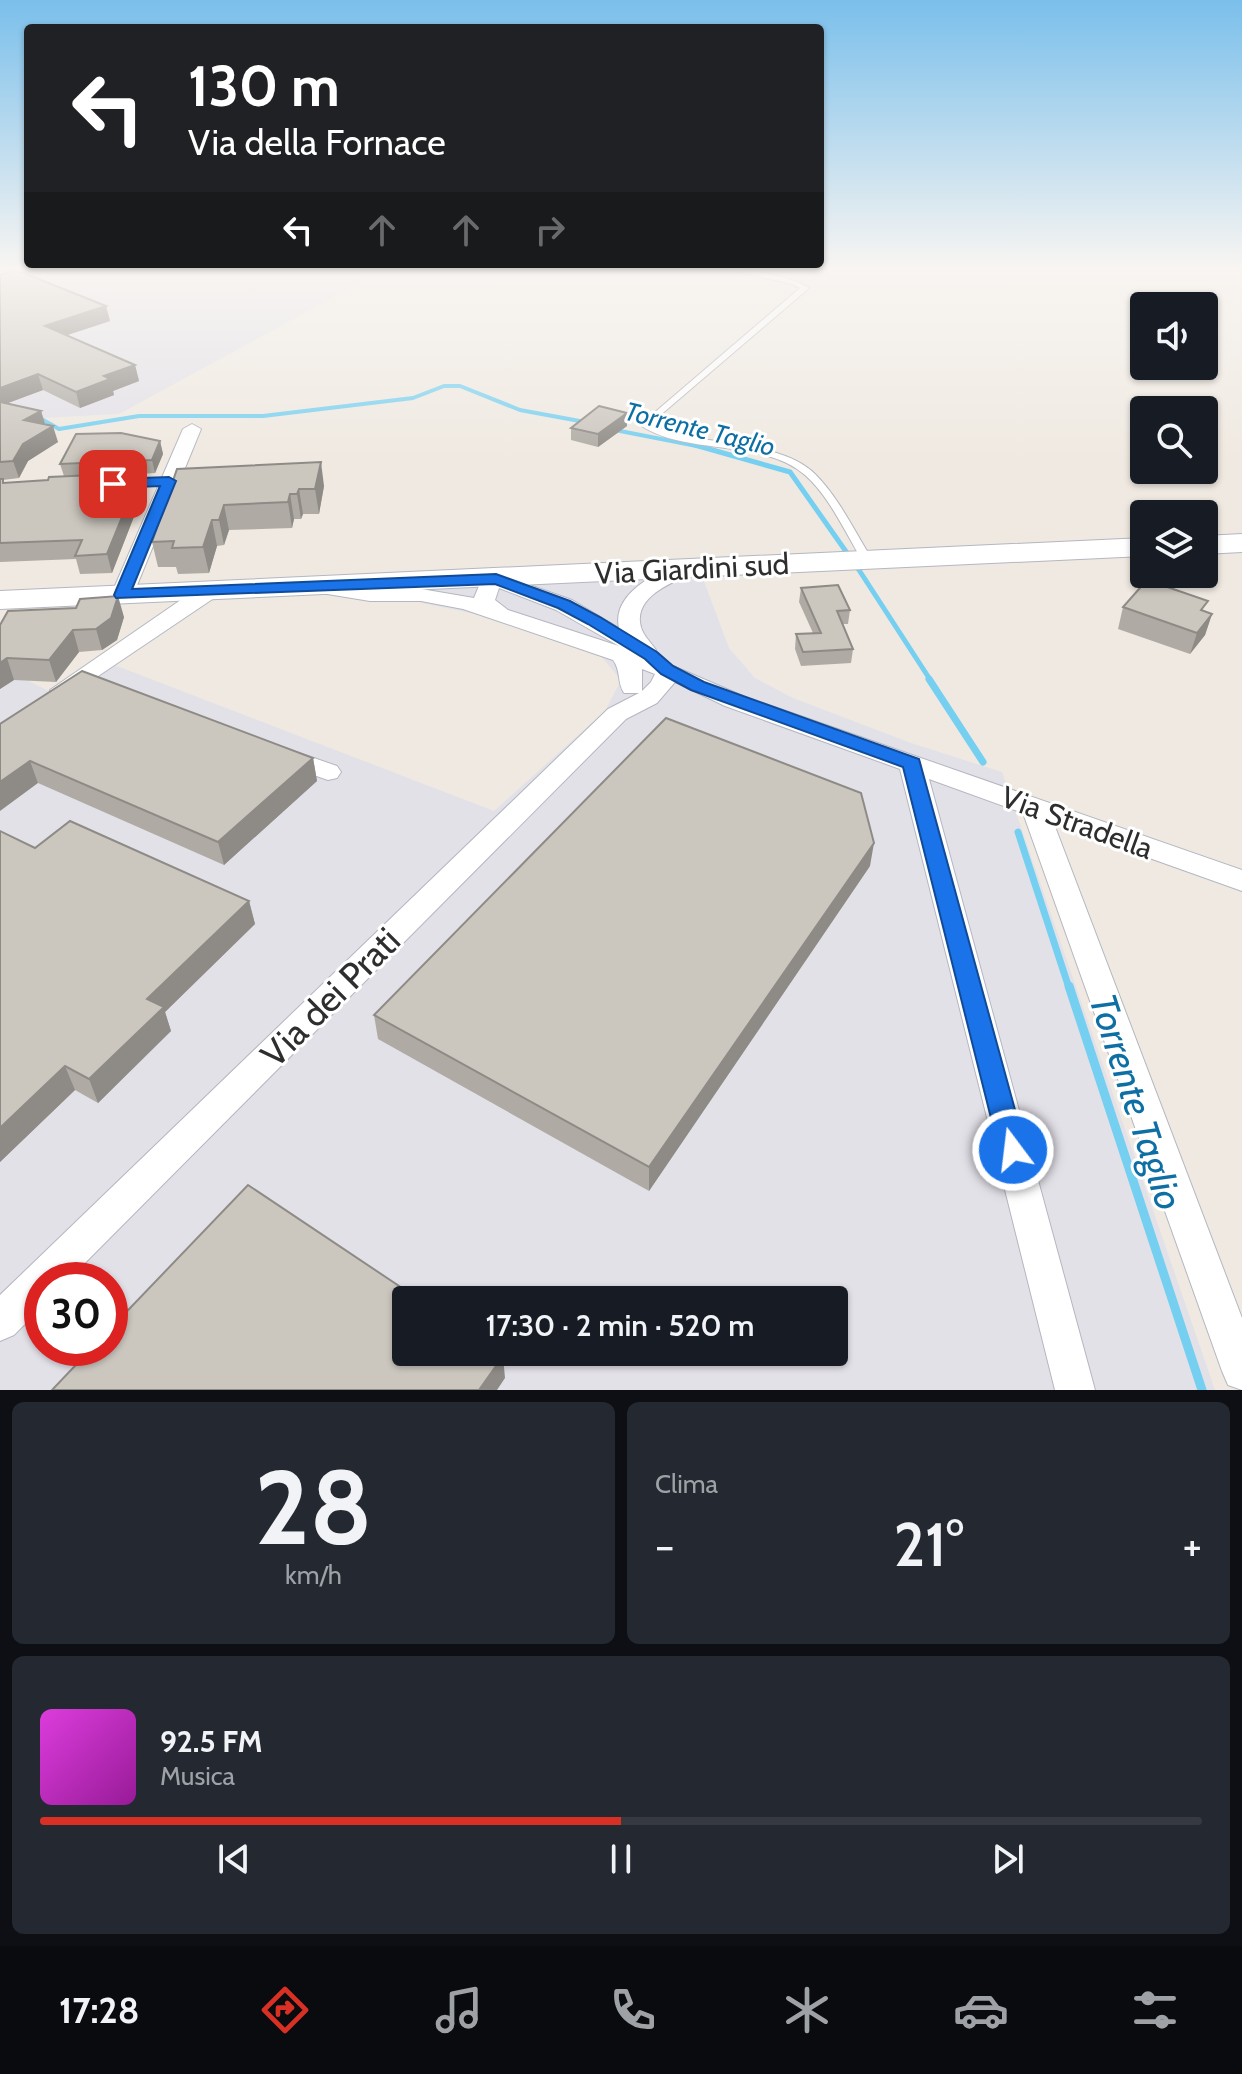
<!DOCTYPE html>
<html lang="it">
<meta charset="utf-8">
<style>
body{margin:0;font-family:Cabin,sans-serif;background:#242831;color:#f1f3f6;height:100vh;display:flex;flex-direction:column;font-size:30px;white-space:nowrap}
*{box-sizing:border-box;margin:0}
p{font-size:26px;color:#9ea1a6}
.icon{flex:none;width:44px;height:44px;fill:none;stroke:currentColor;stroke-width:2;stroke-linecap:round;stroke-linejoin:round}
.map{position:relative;height:1390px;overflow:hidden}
.drawer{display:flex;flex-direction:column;gap:12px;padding:12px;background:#0d0f14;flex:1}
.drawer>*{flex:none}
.hud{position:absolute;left:24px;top:24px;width:800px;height:244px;border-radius:8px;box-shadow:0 2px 6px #0004;background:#202124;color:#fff;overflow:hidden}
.controls{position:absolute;left:1130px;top:292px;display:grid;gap:16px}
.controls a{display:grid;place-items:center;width:88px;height:88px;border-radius:8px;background:#171b24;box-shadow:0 2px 6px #0004;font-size:40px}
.speed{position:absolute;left:24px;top:1262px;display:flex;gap:16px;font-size:40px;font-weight:700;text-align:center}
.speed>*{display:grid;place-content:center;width:104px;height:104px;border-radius:50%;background:#171b24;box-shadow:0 2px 6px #0004;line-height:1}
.speed .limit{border:12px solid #d22;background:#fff;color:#111}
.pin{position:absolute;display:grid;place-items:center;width:68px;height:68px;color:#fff;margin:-34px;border-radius:16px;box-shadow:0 4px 12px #0006}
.me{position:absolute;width:88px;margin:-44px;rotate:345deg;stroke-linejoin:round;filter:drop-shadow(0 0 6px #0008)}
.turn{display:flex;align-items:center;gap:28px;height:168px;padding:0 32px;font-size:36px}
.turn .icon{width:104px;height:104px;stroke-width:2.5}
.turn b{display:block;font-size:56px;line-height:68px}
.lanes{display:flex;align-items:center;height:76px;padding:0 32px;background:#0003;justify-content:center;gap:40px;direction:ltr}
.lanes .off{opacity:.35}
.big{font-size:60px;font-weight:600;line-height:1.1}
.drawer .tile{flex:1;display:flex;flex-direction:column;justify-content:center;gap:12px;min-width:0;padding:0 28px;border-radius:12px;background:#242831}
.drawer .dial{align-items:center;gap:0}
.dial b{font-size:104px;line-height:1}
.song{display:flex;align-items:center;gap:24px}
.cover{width:96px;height:96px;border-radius:12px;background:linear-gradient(135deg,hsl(300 70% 55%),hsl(300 70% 35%))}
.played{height:8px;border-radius:4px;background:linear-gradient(90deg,#d93025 50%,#363941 50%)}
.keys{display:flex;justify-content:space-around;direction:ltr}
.heat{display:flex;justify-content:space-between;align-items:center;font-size:44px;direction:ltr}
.drawer .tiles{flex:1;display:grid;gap:12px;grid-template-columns:1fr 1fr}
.tile:last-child{grid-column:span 2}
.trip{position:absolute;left:392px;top:1286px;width:456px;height:80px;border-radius:8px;background:#171b24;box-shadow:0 2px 6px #0004;font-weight:600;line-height:80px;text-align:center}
.dock{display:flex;height:128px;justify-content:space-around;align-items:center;background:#090b0e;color:#9ea1a6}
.dock .icon{width:56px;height:56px}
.dock .on{color:#d93025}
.dock b{font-size:36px;color:#f1f3f6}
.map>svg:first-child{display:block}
</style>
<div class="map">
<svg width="1242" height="1390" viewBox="0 0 1242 1390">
<rect width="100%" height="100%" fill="#efe9e1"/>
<path fill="#e3e1e8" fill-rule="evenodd" d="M0,267H389L119,414L0,420Z
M696,560L729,648L755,678L793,698L911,743L1002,772L1215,1390H0V667L57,695L104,661L494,811L605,711L621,680L600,655L486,616L421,603L409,577ZM42,1280H110V1348H42ZM406,1300H834V1352H406Z"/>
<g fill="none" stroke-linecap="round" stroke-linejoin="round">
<path stroke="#75cff0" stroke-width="4" d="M38,417L59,429L139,416H263L413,398L444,386H460L520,410L585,422
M615,430L702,447"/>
<path stroke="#75cff0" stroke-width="5" d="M695,445L790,472L859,570L931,681"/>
<path stroke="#75cff0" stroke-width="7" d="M929,679L983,762
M1018,832L1069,988"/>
<path stroke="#75cff0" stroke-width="9" d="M1069,986L1202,1390"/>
<g stroke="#b4b7c1" stroke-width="2">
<path id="lane" d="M717,267C739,267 791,275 809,288L650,424C662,429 673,433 685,436C723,444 786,445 815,474C839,498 855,532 873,561L872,563H864C846,535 831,498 805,475C763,438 685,456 640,425L800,288L792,284Z"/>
</g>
<g stroke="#b4b7c1" stroke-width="2">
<path id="street" d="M192,424L201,429L133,595L122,601L114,600L111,595L183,429Z
M687,563L697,569L694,573C675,581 637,595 640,622C641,634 650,641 656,650L652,657L743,696L1242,870V891L1054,824L1242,1318V1390L1228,1385L1222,1371L1023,813L929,779L1095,1390H1055L900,769L725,706L675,682L657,703L626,719L68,1280H42V1307L14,1335L0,1341V1295L608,709L639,693H624C617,683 621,670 613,660L463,609L421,601H370L321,593L313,592L310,587L313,582L321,581L370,589H421L474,598L481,581L496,573L572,600L619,628C611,593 660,569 687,563ZM499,588L556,610L619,646L508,610L495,600ZM642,669L655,674L651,682L642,691Z
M209,585L220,591L217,596L70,695H54L50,690L201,586Z
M285,748L337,766L341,772L337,778L328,780L276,762L272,756L276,750Z"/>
</g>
<g stroke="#b4b7c1" stroke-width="2">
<path id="secondary" d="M1242,534V552L1204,554V536Z
M1144,538V556L0,609V591Z"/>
</g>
<use href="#lane" fill="#fff" fill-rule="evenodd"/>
<use href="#street" fill="#fff" fill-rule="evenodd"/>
<use href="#secondary" fill="#fff" fill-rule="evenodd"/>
</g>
<path fill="#afaba4" d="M0,275L106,306L110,321L67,335L135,365L139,381L113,391L114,395L80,408L43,390L8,403L41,411L45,424L58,442L28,461L19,478L3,480L4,483L48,480L64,476L60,464L160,441L163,454L155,473L140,474L144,491L112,573L80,574L76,559L0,562Z
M627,413V426L598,447L571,440V428Z
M177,469L324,486L319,514H303L301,519H294L292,528L229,530L224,545L217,546L209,573L178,574L176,567H158L152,542Z
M801,588L850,610L848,624H843L853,649L851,663L801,666L795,649L796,634L813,633L799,602Z
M1123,607L1205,611L1212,614L1205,635L1190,654L1118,629Z
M124,617L117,640L102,650L79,652L56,682L14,680L0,689V625Z
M0,724L313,758L317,781L224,865L38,783Z
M0,831L35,848L249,901L255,924L165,1012L171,1031L98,1103L75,1090L0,1162Z
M870,866L649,1191L378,1039L374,1015Z"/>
<path fill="#8e8b86" d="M106,306L110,321L49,341L45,326Z
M135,365L139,381L113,391L114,395L80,408L76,392L104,376Z
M38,374L43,390L0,406V388Z
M41,411L46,427L24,420Z
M627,413V426L598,447V434Z
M53,426L58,442L28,461L19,478L13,461L23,444Z
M160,441L163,454L155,473L152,460Z
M321,462L324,486L319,514L315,489Z
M140,473L144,491L112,573L107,554Z
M299,489L303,514L301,519L297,494Z
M290,494L294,519L292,528L288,502Z
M224,505L229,530L224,545L219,520Z
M212,520L217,546L209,573L203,547Z
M118,596L124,617L117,640L102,650L96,629Z
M1212,614L1205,635L1190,654L1197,633Z
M73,630L79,652L56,682L49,660Z
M7,658L14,680L0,689V663Z
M313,758L317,781L224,865L218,842Z
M30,761L38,783L0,811V782Z
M874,843L870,866L649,1191V1167Z
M249,901L255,924L165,1012L171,1031L98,1103L89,1079L147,999Z
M65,1066L75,1090L0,1162V1128Z
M503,1356L505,1378L497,1390H479Z"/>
<path fill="#cbc7bf" stroke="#8e8b86" stroke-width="2" d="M16,270L106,306L45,326L135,365L104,376L110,379L76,392L38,374L0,388V275Z
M0,402L41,411L24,420L53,426L23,444L13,461L0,462Z
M599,406L627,413L598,434L571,428Z
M121,433L160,441L152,460L60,464L76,434Z
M321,462L315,489H299L297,494H290L288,502L224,505L219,520H212L203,547L172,548L174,541L152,542L177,469Z
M140,473L107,554L75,556L82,540L0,543V479H3V483L48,480L49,477Z
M1147,580L1208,601L1201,610L1212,614L1197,633L1123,607Z
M838,585L850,610L837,611L853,649L803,652L796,634L821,633L801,588Z
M118,596L111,618L96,629L73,630L49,660L7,658L0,663V625L8,611L76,608L80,599Z
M82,671L313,758L218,842L30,761L0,782V724Z
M666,718L861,793L874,843L649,1167L374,1015Z
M70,821L249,901L147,999L164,1007L89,1079L65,1066L0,1128V831L35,848Z
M248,1185L420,1300H406V1352H498L503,1356L479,1390H52L92,1348H110V1329Z"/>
<linearGradient id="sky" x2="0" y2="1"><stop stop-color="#7abfeb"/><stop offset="0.58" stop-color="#f8f5f2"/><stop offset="1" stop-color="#f8f5f2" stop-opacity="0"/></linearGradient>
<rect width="1242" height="461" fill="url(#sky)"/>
<path fill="#1a73e8" stroke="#114b97" stroke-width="2" d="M169,477L176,481L132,589L496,574L570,601L600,617L657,652L673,666L704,682L919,759L1026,1150L1022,1158L1013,1162L1003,1158L999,1150L903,767L691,690L661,674L645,659L588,624L558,608L495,584L116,598L114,595L160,486L113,488L106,484L113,479Z"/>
<g text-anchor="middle" stroke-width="6" stroke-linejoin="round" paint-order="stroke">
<g font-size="26" font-style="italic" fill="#0d6fa3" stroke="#fff">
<text transform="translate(700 429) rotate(14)" y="9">Torrente Taglio</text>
</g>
<g font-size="30" fill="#2e2e2e" stroke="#fff">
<text transform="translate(692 569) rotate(-3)" y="10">Via Giardini sud</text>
<text transform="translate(1077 823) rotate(20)" y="10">Via Stradella</text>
</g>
<g font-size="36" fill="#2e2e2e" stroke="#fff">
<text transform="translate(330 997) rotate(-45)" y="13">Via dei Prati</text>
</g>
<g font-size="38" font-style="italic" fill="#0d6fa3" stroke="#fff">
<text transform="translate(1136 1102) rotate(72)" y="13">Torrente Taglio</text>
</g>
</g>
</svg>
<div class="controls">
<a><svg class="icon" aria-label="sound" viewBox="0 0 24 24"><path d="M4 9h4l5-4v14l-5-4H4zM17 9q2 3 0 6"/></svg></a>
<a><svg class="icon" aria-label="search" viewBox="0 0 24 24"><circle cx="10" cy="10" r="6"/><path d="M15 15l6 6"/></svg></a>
<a><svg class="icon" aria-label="layers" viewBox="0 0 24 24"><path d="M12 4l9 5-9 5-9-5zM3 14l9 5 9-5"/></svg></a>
</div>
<div class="speed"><div class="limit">30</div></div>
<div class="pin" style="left:113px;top:484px;background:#d93025"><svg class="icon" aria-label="arrive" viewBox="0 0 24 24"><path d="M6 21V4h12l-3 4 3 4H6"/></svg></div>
<svg class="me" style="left:1013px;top:1150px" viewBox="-20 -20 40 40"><circle r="17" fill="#1a73e8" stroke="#fff" stroke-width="3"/><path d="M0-11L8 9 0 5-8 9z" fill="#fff"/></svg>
<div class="trip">17:30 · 2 min · 520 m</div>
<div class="hud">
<div class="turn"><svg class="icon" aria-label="left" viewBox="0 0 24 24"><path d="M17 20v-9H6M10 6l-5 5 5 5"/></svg><div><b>130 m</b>Via della Fornace</div></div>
<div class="lanes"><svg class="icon" aria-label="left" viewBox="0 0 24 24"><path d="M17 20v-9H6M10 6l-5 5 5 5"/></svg><svg class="icon off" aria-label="ahead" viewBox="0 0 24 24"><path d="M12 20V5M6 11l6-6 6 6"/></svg><svg class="icon off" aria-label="ahead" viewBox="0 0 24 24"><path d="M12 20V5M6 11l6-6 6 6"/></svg><svg class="icon off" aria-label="right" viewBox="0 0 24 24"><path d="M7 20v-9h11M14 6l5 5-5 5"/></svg></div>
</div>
</div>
<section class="drawer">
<div class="tiles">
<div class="tile dial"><b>28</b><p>km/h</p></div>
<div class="tile"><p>Clima</p>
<div class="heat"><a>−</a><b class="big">21°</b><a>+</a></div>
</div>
<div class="tile">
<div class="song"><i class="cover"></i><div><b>92.5 FM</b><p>Musica</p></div></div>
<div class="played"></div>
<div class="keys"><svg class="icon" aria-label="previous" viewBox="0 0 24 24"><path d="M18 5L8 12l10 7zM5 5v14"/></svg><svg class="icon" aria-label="pause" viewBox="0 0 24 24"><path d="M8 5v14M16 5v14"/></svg><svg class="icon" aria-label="next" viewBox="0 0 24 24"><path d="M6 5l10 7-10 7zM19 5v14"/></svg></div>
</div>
</div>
</section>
<nav class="dock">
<b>17:28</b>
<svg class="icon on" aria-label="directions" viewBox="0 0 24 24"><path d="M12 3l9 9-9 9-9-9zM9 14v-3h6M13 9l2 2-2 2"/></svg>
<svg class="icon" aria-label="music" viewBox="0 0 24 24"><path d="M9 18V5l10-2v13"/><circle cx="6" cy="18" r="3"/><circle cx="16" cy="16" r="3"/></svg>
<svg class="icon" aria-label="phone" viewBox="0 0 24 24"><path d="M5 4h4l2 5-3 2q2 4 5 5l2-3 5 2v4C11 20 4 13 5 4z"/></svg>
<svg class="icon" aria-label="climate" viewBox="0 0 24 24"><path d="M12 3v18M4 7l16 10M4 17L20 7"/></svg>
<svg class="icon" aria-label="car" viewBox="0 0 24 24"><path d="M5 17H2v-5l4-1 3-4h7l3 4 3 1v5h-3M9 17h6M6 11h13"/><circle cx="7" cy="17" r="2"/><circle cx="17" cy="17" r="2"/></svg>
<svg class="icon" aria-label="filters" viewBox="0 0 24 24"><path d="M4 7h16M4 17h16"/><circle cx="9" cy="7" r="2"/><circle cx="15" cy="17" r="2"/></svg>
</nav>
